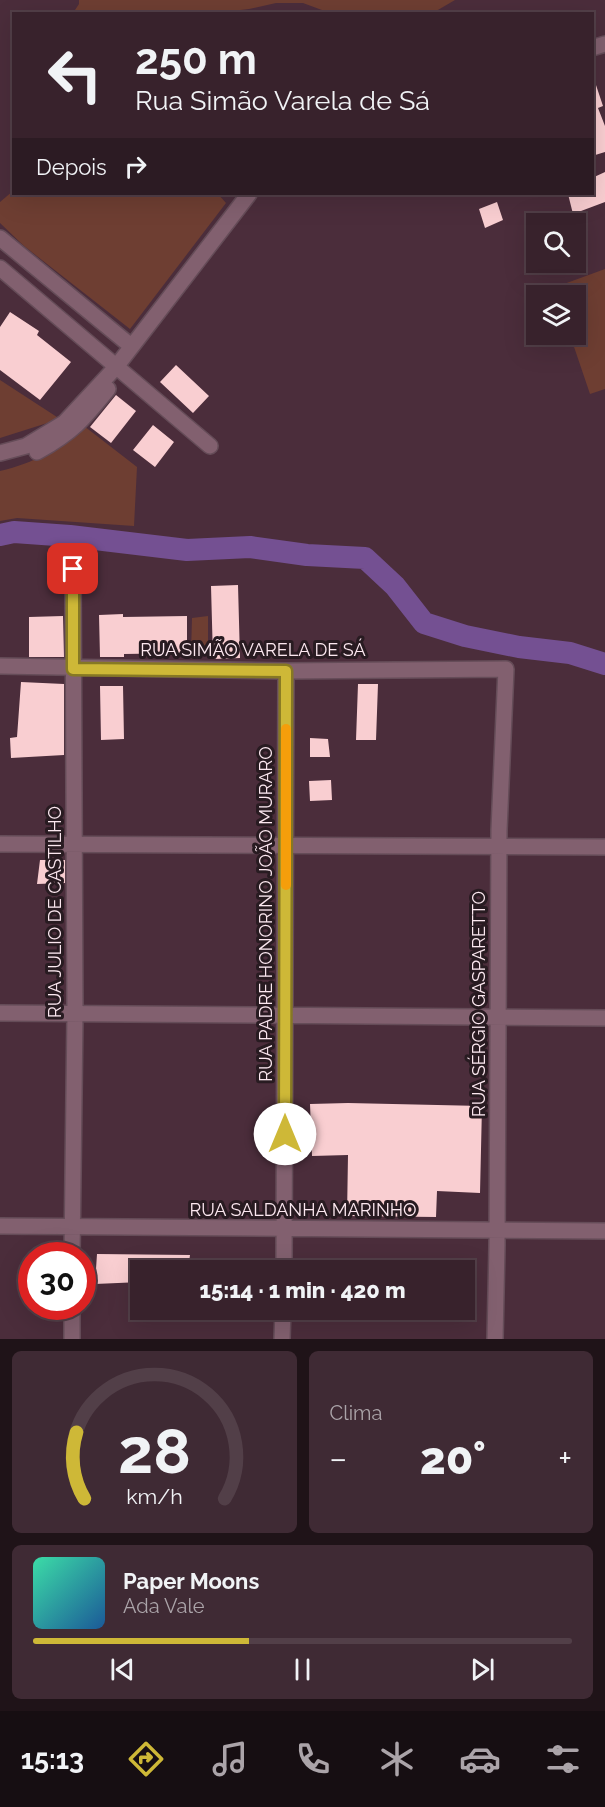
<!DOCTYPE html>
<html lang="pt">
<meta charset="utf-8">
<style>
body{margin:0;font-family:Raleway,sans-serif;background:#3f2a34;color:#f1f3f6;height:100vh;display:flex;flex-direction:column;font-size:22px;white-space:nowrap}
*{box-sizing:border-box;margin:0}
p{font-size:20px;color:#aba4a9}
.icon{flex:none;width:33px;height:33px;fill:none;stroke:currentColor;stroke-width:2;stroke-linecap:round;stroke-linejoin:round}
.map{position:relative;height:1339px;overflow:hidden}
.drawer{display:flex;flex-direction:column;gap:12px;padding:12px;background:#1f1318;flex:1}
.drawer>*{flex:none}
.hud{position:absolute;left:12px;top:12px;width:582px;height:183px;border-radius:0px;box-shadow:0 6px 24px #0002,0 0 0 2px #523f48;background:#38222c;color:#f1f3f6;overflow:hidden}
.fabs{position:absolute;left:526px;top:213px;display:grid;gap:12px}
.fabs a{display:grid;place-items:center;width:60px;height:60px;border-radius:0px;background:#38222c;box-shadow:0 6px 24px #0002,0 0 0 2px #523f48;font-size:30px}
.speed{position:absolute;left:18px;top:1242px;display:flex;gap:12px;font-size:30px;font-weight:700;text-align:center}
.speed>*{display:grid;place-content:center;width:78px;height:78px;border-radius:50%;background:#38222c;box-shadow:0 6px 24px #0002,0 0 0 2px #523f48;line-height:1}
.speed .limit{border:9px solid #d22;background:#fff;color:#111}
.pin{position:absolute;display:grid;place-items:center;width:51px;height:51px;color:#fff;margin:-26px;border-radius:12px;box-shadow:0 3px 9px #0006}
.me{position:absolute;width:66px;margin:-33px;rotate:0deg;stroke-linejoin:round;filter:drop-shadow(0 0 4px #0008)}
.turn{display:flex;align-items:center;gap:21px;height:126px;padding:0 24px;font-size:27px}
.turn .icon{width:78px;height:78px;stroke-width:2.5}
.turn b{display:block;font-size:42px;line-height:51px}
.then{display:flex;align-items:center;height:57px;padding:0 24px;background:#0003;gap:12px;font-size:22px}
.big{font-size:45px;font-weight:800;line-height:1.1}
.drawer .tile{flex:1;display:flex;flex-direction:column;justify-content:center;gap:9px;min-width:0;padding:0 21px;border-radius:9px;background:#3f2a34}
.drawer .dial{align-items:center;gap:0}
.dial svg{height:156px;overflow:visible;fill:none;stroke:#523f48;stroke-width:7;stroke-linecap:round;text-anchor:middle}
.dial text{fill:#f1f3f6;stroke:none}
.song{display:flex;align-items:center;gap:18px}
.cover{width:72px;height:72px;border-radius:9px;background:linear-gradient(135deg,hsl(160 70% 55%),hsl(210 70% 35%))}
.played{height:6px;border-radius:3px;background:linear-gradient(90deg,#ceb837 40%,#523f48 40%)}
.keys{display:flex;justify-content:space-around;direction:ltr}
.heat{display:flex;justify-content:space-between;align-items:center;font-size:33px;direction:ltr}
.drawer .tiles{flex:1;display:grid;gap:12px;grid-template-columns:1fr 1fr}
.tile:last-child{grid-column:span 2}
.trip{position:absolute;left:130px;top:1260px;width:345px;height:60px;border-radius:0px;background:#38222c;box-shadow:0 6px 24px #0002,0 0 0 2px #523f48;font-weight:800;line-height:60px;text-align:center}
.tabs{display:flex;height:96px;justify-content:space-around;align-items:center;background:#160e12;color:#aba4a9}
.tabs .icon{width:42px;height:42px}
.tabs .on{color:#ceb837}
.tabs b{font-size:27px;color:#f1f3f6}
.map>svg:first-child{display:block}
</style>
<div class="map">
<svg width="605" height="1339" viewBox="0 0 605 1339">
<rect width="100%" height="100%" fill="#4b2d3b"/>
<path fill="#6e3e32" d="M79,0H455L431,14L330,13L303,3H276L249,9L206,14L73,13L79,4Z
M13,191L14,194H218L226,203L130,329L24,246L0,223V202Z
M605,269V389L590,394L570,335L576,334V296L556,295L553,288Z
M0,380L60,419L0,438Z
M84,426L137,467L134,526L17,518L0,521V471C35,463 58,449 84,426Z
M208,616V653H191L192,618Z"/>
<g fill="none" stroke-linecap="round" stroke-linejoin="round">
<path stroke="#745092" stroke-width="22" d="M0,535L14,532L70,536L187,550L250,547L307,555L365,558L395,586L424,623L465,636L519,647L570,653L605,664"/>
</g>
<path fill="#f9ced1" d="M592,79H594L603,106L598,108L605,126V152L592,156Z
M605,172V202L573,214L568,194H592V178Z
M497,202L503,220L485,228L479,209Z
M10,312L39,331L37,335L71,362L40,400L0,370V327Z
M176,365L209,396L193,413L160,382Z
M116,395L136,411L111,443L90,427Z
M153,425L174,442L155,467L133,450Z
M238,585L240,658L213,659L211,586Z
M123,614V617L187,616V653L124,654V657H100L99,615Z
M63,616L64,657H29V617Z
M21,682L64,684V755L11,758L10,738L17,737Z
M358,684H378L376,740H356Z
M100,686H123L124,739L101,740Z
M310,738L328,739L330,757H310Z
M331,780L332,800L310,801L309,781Z
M40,860H65V883L37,884Z
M348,1103L482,1106L480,1193L437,1191L436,1217L347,1216L348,1155L312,1156L310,1104Z
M97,1254L190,1255L188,1270H141V1282L95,1284Z"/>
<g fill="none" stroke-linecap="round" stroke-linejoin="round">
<g stroke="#654c58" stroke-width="18">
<path id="minor" d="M592,48L605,44
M0,238L131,346
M0,268L210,446
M37,452C73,432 83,420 108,389
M0,453L26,446L64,423L116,367L249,194
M0,666L286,671L506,669L499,830L497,1246L495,1339
M0,844L605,847
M0,1013L605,1018
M0,1226L605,1231
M72,1256L75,1014L73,569
M284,1270L286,671
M72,1339V1306
M282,1339L283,1310"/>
</g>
<use href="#minor" stroke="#82606f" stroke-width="15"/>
</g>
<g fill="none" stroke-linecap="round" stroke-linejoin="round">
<g stroke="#867824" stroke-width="15">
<path id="route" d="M73,569V669L286,671L285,1134"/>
</g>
<use href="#route" stroke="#ceb837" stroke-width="10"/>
<path stroke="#f59e0b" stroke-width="10" d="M286,885V729"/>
</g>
<g text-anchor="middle" stroke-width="6" stroke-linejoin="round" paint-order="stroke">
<g font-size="18" fill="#fce8f0" stroke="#281b21">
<text x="253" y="656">RUA SIMÃO VARELA DE SÁ</text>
<text transform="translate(55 912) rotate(-90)" y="6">RUA JULIO DE CASTILHO</text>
<text transform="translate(266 914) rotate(-90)" y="6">RUA PADRE HONORINO JOÃO MURARO</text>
<text transform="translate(479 1004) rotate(-90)" y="6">RUA SÉRGIO GASPARETTO</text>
<text x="303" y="1216">RUA SALDANHA MARINHO</text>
</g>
</g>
</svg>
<div class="fabs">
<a><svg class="icon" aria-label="search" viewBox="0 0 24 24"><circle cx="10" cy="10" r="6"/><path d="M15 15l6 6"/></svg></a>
<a><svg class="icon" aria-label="layers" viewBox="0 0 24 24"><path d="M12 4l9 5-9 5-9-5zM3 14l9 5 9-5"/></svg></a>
</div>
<div class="speed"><div class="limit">30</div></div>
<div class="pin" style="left:73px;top:569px;background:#d93025"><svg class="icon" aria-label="arrive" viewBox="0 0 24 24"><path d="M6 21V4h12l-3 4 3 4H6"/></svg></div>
<svg class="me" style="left:285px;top:1134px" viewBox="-20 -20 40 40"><circle r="19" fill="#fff"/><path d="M0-13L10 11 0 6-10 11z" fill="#ceb837"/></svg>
<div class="trip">15:14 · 1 min · 420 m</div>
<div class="hud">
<div class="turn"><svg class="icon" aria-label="left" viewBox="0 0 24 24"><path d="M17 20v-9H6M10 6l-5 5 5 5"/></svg><div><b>250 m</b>Rua Simão Varela de Sá</div></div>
<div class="then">Depois<svg class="icon" aria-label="right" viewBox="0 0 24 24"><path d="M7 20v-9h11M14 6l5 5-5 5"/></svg></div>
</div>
</div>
<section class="drawer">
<div class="tiles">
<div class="tile dial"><svg viewBox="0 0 100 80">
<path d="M14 69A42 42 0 1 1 86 69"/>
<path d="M14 69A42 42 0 0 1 10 35" stroke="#ceb837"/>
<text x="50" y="56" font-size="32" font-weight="700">28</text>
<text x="50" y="72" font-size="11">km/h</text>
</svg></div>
<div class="tile"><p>Clima</p>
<div class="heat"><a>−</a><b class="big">20°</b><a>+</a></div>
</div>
<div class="tile">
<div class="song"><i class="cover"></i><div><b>Paper Moons</b><p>Ada Vale</p></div></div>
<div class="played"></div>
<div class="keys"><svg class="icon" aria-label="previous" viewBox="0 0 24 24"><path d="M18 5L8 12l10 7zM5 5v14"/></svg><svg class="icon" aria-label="pause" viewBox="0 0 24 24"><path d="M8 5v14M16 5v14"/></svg><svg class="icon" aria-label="next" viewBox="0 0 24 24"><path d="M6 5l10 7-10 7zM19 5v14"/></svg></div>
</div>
</div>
</section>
<nav class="tabs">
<b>15:13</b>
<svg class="icon on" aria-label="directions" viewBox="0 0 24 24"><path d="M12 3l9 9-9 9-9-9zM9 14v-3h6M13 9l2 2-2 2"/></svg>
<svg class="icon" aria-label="music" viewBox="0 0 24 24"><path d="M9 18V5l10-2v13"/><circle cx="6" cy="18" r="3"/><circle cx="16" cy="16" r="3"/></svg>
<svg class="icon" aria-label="phone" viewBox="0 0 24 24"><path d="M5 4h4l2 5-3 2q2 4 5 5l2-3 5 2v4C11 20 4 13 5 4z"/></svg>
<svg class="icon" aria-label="climate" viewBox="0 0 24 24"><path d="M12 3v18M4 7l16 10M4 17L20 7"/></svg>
<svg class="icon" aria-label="car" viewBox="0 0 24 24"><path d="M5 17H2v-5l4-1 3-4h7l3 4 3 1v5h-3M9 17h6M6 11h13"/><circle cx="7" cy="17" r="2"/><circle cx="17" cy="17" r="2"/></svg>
<svg class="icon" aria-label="filters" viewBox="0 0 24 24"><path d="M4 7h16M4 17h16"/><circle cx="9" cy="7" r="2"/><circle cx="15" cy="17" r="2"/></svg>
</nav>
